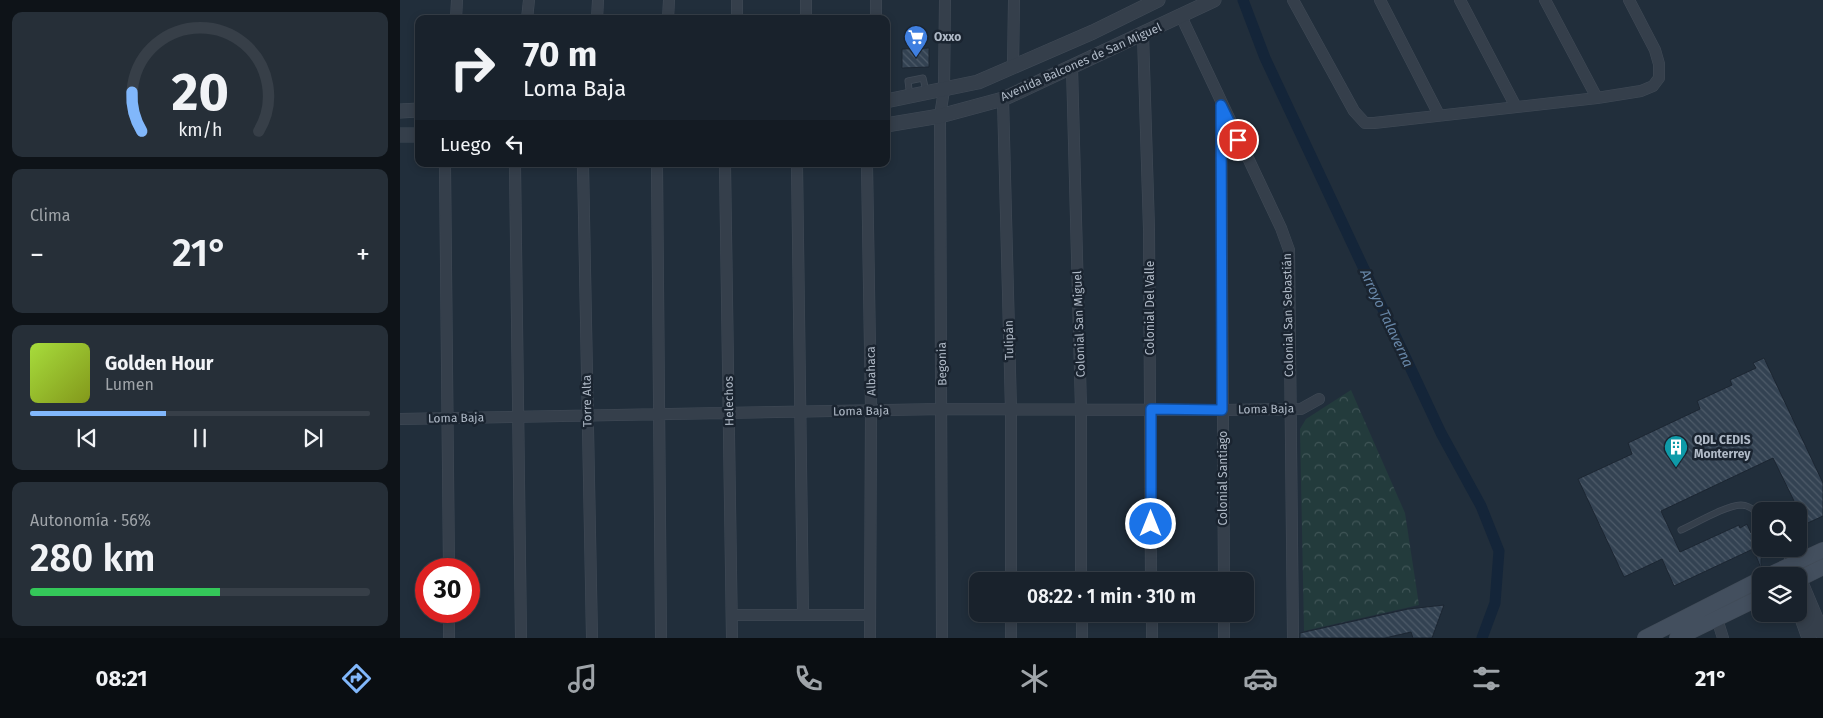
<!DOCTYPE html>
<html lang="es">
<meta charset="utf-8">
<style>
body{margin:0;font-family:"Fira Sans",sans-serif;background:#262f38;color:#f1f3f6;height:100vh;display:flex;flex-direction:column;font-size:19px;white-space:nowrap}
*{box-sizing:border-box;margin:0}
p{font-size:16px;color:#9fa4a9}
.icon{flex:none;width:28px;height:28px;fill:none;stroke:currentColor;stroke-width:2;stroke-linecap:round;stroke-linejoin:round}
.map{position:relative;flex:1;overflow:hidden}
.sheet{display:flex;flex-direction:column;gap:12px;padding:12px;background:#0e1318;width:400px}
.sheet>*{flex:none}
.guide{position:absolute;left:15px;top:15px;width:475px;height:152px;border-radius:10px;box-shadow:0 2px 8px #0003,0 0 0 1px #373f48;background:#19222c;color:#f1f3f6;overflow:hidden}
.tools{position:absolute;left:1352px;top:502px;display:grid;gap:10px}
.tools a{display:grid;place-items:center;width:55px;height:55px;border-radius:10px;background:#19222c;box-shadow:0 2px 8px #0003,0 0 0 1px #373f48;font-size:25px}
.speed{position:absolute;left:15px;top:558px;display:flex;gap:10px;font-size:25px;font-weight:700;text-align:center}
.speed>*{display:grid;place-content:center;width:65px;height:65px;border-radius:50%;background:#19222c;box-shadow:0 2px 8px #0003,0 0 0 1px #373f48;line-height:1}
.speed .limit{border:8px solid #d22;background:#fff;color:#111}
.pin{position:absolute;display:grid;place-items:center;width:42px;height:42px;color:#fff;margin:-21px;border:2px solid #fff;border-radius:50%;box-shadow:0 1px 5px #0007}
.me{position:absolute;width:55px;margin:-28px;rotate:0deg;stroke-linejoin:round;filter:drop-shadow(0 0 4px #0008)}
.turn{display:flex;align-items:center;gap:18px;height:105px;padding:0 25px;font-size:22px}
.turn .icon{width:65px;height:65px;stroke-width:2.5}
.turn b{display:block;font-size:35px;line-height:42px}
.then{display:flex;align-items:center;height:48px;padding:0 25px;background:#0003;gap:10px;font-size:19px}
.big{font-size:38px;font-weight:600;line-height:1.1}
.sheet .widget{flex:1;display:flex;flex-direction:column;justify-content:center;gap:8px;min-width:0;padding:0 18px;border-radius:10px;background:#262f38}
.sheet .dial{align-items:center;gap:0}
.dial svg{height:130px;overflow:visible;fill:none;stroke:#373f48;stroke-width:7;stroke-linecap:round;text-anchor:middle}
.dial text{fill:#f1f3f6;stroke:none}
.song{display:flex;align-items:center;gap:15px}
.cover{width:60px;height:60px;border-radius:8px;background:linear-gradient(135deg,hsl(80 70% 55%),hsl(70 70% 35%))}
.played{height:5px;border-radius:2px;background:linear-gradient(90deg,#81b7fb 40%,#373f48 40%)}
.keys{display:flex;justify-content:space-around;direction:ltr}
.heat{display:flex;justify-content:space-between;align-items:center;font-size:28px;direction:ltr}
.charge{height:8px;border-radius:4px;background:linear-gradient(90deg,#34c759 56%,#373f48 0)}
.trip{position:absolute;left:569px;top:572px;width:285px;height:50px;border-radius:10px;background:#19222c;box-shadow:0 2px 8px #0003,0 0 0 1px #373f48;font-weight:600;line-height:50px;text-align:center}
.tabs{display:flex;height:80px;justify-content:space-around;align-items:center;background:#0a0e12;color:#9fa4a9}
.tabs .icon{width:35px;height:35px}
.tabs .active{color:#81b7fb}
.tabs b{font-size:22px;color:#f1f3f6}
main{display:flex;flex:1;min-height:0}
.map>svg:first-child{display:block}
</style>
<main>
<section class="sheet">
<div class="widget dial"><svg viewBox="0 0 100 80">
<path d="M14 69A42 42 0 1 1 86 69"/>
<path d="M14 69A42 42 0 0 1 8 45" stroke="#81b7fb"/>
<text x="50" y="56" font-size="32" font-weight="700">20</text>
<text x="50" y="72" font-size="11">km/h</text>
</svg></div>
<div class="widget"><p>Clima</p>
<div class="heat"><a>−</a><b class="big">21°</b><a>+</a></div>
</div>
<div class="widget">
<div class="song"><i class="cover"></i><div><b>Golden Hour</b><p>Lumen</p></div></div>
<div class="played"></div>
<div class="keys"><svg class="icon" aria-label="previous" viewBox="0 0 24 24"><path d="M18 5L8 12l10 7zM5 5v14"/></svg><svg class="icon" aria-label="pause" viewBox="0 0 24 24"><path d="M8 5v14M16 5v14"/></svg><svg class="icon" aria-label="next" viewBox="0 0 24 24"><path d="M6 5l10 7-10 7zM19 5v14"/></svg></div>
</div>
<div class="widget"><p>Autonomía · 56%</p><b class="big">280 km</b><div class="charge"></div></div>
</section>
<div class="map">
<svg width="1423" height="638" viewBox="0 0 1423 638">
<defs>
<pattern id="forest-crowns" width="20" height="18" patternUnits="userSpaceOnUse" patternTransform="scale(1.25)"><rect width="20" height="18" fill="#233b3c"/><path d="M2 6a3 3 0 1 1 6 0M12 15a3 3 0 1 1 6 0" fill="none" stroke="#405557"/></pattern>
<pattern id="building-back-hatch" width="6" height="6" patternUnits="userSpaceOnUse" patternTransform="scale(1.25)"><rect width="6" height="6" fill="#334252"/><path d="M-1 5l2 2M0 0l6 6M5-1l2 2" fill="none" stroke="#4e5b69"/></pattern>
</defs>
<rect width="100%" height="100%" fill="#212e3b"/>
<path fill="url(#forest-crowns)" d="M951,390L1005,513L1019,605L904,631L900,429L906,419Z"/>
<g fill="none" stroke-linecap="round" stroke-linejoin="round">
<path stroke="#142539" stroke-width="11" d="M843,0L865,58L1041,433L1081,506L1099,551L1095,603L1082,638"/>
</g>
<path fill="url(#building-back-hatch)" stroke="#1c2632" d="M529,48V67L502,68V49Z
M1364,358L1423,483V516L1399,527V511H1377L1395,503L1373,458L1261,511L1280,552L1339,525L1340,528L1347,524L1351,533L1358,529L1361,536V568L1353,549L1274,586L1262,559L1224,577L1178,479L1232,454L1228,443L1300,409L1297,401L1332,385L1330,380L1356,368L1353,363Z
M1044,605L1032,638H1013L1011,632L985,638H900V633L1008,609Z"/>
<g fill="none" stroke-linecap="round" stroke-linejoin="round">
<g stroke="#414b57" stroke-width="7">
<path id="service" d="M510,97L508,81L523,78L526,91
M1281,530C1297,523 1324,506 1341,505C1349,505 1356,511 1361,516
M1383,549L1391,564"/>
</g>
<g stroke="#414b57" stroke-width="12">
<path id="minor" d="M337,0V19
M476,0V19
M893,0L954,111L965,123H974L1197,98L1241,91L1253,86L1259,78V64L1255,50L1229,0
M980,0L1039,115
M1060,0L1116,107
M1145,0L1197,98
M781,16L881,228L889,250L893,638
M56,19L57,0
M127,19L129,0
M197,19L198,0
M268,19L269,0
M406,19V0
M743,35L749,229L751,581
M672,67L681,409V581
M613,68L614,0
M603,99L611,410V581
M821,109L824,581
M45,164L49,569
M115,164L121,638
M183,164L192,638
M257,164L261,638
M325,164L332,638
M397,164L403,615
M467,164L471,410L470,638
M0,419L543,409L822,410L901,409L919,399
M49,611V638
M611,614V638
M682,614V638
M752,614V638
M824,614V638
M333,615H470
M1317,619L1323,638
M542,638L540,116L544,90L545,0"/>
</g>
<g stroke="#414b57" stroke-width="15">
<path id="tertiary" d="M486,101L578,82L693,32L758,0
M0,111L19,110
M486,125L540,116L603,99L814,0
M0,135H19
M1399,578L1423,635
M1399,610L1409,638"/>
</g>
<g stroke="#414b57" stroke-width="16">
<path id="secondary" d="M1367,576L1423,550
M1399,579L1423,567
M1245,638L1361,579
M1277,638L1361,597"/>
</g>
<use href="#service" stroke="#353f4b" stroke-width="5.5"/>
<use href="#minor" stroke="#353f4b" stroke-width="11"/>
<use href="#tertiary" stroke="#353f4b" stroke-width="14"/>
<use href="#secondary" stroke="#434f5e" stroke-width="15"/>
</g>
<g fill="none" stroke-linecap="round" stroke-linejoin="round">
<g stroke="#114b97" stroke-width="12">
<path id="route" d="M751,524V409L822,410L821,105L838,140"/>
</g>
<use href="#route" stroke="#1a73e8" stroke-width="9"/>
</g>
<defs>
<g id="supermarket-pin" transform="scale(1.25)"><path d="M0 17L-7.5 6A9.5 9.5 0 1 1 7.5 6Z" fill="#3f7fe0" stroke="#1a2430"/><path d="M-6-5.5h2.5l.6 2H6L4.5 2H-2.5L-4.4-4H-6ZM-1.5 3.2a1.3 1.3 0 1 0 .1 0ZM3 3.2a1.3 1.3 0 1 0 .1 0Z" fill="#fff"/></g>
<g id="building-pin" transform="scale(1.25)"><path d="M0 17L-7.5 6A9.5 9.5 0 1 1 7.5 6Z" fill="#0f9aa8" stroke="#1a2430"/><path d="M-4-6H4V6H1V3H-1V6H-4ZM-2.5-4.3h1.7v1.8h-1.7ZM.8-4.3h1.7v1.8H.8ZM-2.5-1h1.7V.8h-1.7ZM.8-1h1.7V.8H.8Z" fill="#fff"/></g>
</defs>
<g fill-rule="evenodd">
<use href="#supermarket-pin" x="516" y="37"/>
<use href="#building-pin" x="1276" y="447"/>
</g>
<g text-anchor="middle" stroke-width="5" stroke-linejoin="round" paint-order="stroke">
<g font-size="12" font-weight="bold" fill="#b0bac7" stroke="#1a2430" text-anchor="start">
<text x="534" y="41">Oxxo</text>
<text x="1294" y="444">QDL CEDIS<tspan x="1294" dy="14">Monterrey</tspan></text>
</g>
<g font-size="12" fill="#b0bac7" stroke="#1a2430">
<text transform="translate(681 62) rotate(-24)" y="4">Avenida Balcones de San Miguel</text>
<text transform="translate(750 308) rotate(-90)" y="4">Colonial Del Valle</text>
<text transform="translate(888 315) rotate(-91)" y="4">Colonial San Sebastián</text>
<text transform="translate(679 324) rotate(-92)" y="4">Colonial San Miguel</text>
<text transform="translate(609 340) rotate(-91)" y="4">Tulipán</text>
<text transform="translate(542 364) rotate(-91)" y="4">Begonia</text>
<text transform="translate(471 371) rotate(-91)" y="4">Albahaca</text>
<text transform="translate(187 401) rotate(-91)" y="4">Torre Alta</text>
<text transform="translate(329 401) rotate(-91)" y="4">Helechos</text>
<text transform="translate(866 409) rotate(-1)" y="4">Loma Baja</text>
<text transform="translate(461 411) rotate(-1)" y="4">Loma Baja</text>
<text transform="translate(56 418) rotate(-1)" y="4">Loma Baja</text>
<text transform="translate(823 478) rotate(-90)" y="4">Colonial Santiago</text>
</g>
<g font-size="14" font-style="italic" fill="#6887a8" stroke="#1a2430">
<text transform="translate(987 318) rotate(65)" y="5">Arroyo Talaverna</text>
</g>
</g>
</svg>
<div class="tools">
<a><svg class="icon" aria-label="search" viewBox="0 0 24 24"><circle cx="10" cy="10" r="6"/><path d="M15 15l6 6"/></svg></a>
<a><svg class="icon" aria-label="layers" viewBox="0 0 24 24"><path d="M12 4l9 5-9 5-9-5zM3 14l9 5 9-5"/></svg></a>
</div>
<div class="speed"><div class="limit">30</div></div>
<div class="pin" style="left:838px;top:140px;background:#d93025"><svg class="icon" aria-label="arrive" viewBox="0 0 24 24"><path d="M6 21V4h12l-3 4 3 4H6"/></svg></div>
<svg class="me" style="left:751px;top:524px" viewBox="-20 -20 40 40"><circle r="17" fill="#1a73e8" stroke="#fff" stroke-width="3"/><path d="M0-11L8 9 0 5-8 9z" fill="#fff"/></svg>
<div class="trip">08:22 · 1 min · 310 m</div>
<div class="guide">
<div class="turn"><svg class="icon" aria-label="right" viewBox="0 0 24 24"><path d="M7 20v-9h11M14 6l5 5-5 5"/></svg><div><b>70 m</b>Loma Baja</div></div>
<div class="then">Luego<svg class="icon" aria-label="left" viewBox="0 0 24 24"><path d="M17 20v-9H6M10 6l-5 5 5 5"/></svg></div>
</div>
</div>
</main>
<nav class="tabs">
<b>08:21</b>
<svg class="icon active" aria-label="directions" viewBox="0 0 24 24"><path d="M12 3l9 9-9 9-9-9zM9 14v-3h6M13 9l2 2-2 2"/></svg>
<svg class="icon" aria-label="music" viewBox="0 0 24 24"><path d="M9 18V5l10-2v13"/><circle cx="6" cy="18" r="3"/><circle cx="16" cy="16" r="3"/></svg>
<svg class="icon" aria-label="phone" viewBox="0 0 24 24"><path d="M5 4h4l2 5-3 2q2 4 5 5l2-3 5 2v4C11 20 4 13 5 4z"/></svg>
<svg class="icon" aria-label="climate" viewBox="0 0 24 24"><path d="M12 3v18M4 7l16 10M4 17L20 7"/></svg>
<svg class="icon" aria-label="car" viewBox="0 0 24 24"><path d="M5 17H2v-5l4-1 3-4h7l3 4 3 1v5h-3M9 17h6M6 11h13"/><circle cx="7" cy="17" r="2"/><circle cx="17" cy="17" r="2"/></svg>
<svg class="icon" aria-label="filters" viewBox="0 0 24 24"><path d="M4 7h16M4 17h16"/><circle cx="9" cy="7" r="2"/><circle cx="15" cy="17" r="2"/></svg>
<b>21°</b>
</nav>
